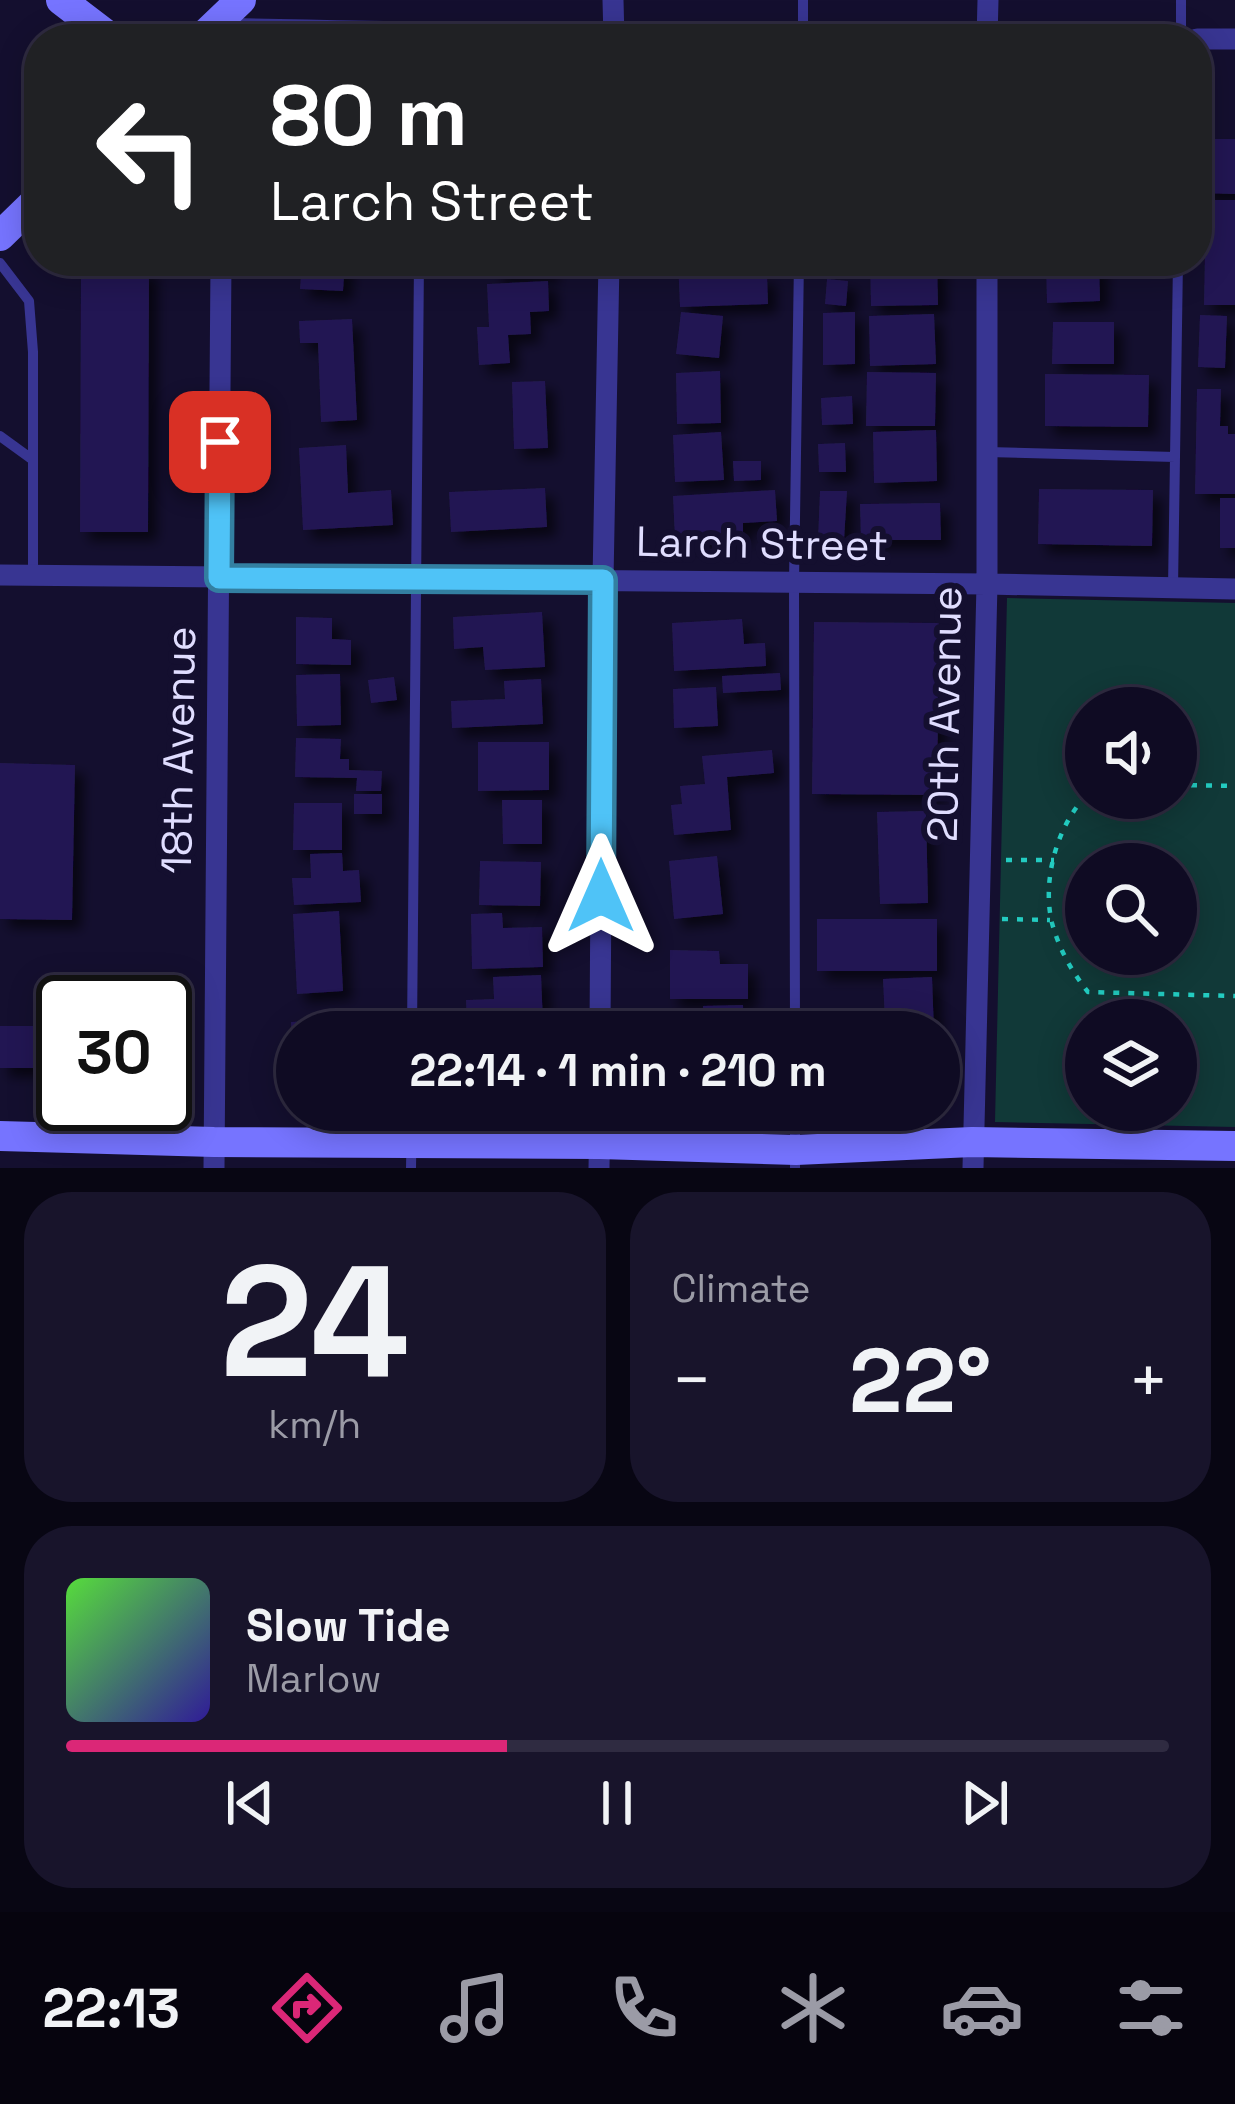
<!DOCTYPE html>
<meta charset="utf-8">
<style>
body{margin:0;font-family:"Space Grotesk",sans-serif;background:#18142b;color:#f1f3f6;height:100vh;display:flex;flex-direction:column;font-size:45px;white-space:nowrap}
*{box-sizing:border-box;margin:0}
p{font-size:39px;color:#9b9ba6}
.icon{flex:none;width:66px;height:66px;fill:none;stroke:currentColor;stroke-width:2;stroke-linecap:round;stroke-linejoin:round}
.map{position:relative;height:1168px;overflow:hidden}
.sheet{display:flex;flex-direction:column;gap:24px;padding:24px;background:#080613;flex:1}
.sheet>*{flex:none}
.top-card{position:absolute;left:24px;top:24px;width:1188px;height:252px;border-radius:48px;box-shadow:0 6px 30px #0003,0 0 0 3px #2f2b41;background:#202124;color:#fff;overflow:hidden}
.fabs{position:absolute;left:1065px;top:687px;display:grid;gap:24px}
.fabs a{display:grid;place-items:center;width:132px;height:132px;border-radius:50%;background:#0f0b23;box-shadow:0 6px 30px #0003,0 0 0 3px #2f2b41;font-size:60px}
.speed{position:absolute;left:36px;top:975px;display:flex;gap:24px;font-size:60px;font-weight:700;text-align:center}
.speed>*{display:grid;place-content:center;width:156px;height:156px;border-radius:50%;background:#0f0b23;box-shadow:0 6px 30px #0003,0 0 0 3px #2f2b41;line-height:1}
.speed .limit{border:6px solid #111;border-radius:18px;background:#fff;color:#111}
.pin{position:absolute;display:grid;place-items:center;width:102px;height:102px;color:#fff;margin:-51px;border-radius:24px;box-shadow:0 6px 18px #0006}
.me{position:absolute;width:132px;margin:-66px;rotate:0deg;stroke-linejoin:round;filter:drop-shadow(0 0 9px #0008)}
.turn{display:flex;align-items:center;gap:42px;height:252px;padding:0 48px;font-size:54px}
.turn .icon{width:156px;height:156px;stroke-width:2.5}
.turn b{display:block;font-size:84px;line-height:102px}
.big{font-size:90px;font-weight:700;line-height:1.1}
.sheet .widget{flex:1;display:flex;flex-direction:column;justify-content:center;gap:18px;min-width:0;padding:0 42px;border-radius:48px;background:#18142b}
.sheet .dial{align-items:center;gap:0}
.dial b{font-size:156px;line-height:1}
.song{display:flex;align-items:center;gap:36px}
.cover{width:144px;height:144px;border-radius:18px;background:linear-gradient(135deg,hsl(110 70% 55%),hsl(250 70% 35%))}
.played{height:12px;border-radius:6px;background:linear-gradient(90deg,#db2777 40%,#2f2b41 40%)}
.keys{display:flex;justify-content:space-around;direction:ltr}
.heat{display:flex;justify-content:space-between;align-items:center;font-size:66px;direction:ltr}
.sheet .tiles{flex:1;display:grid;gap:24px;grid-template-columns:1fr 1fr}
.widget:last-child{grid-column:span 2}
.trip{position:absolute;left:276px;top:1011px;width:684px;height:120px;border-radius:60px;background:#0f0b23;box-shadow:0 6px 30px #0003,0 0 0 3px #2f2b41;font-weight:700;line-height:120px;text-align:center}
.menu{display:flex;height:192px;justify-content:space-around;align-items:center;background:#06040e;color:#9b9ba6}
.menu .icon{width:84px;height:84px}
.menu .current{color:#db2777}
.menu b{font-size:54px;color:#f1f3f6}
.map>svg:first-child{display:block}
</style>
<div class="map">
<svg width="1235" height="1168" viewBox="0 0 1235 1168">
<defs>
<filter id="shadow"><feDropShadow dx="9" dy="9" stdDeviation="6" flood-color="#0009"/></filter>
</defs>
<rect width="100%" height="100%" fill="#140f2f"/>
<path fill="#113938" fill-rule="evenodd" d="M1007,598L1235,603V1127L995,1122ZM1086,708H1176V798H1086ZM1176,864V954H1086V864ZM1086,1020H1176V1110H1086Z"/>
<path fill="#241952" filter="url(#shadow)" d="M1200,139H1235V194L1199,193Z
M1206,200H1235V305H1204Z
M302,261H345L343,291L300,289Z
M494,261H550L551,273L494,276Z
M678,261H733V276L767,275L768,304L680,307Z
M870,261H937L938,305L871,306Z
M1099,262L1100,301L1047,303L1046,264Z
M81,268H149L148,532H80Z
M827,279L848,281L846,306L825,304Z
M548,281L549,311L530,312L531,334L508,335L510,363L479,365L477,327H489L487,284Z
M681,312L723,316L719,358L676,354Z
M855,312V364L823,365V313Z
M934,314L936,364L870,366L869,316Z
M1200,315L1227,316L1225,368L1198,367Z
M352,319L357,420L321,422L318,343H300L299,321Z
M1053,322H1114V364H1052Z
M720,371L721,423L677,424L676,373Z
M867,372L936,373L935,426H866Z
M1045,374L1149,375L1148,427L1045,426Z
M545,381L548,448L514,449L512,382Z
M1197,389H1221L1220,426H1228V434H1235V494H1195Z
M852,396L853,424L822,425L821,398Z
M936,430L937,481L874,483L873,432Z
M721,432L724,480L675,482L673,435Z
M845,443L846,472H819L818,444Z
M346,445L348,493L391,490L393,525L303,530L299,448Z
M733,461H761V480L734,481Z
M545,488L547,527L451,532L449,492Z
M1039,489L1153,490L1152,546L1038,544Z
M775,490L777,521L743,523V536L675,540L673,496Z
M820,491H847L844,540L818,539Z
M1220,498H1235V548H1220Z
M940,503L941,540H861L860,504Z
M542,612L545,667L485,670L483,647L454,649L453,617Z
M296,617L332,618V639L351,640V665L296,664Z
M742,619L744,644L765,643L766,666L674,671L672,623Z
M814,622L939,623L937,795L812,794Z
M780,673L781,690L723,693L722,676Z
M340,674L341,725L297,726L296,675Z
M394,677L397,700L371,703L368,680Z
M541,679L543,724L452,728L451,701L505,699L504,681Z
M716,687L718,726L674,728L673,689Z
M296,738L341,739L340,759H349V770L382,771L381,791H356L357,778L295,777Z
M478,742H549V790L478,791Z
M772,750L774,773L727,777L731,830L674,835L671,805L682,804L680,786L705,784L702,756Z
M0,763L75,765L72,920L0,919Z
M354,794H382V814H354Z
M502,800H542V844H503Z
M294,803H342V850H293Z
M926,811L928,903L880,904L877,812Z
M342,853L343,871L359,870L361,902L294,905L292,878H311L310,854Z
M717,856L723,914L674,919L669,861Z
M480,861L541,862L540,906L479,905Z
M339,911L343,991L297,994L293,914Z
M502,913L503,928L542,927L543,967L472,969L471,914Z
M817,919H937V971H817Z
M670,950L719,951L720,964H748V999H670Z
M541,975L543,1024L467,1028L466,1000L494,999L493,977Z
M932,977L934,1032H817V1013L838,1012V1024L885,1022L883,979Z
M743,1005L744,1032H703V1006Z
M374,1017L375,1032H297V1063H293L291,1022Z
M0,1026H62L63,1068H0Z"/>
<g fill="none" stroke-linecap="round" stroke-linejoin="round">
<path stroke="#23ccc1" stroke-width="4.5" stroke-dasharray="6 9" stroke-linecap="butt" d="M1176,785L1235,786
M1086,796C1056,827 1042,882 1052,923C1059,949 1072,972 1088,992L1235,996
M1006,860H1054
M1002,919L1050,920"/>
<path stroke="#383592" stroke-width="10" d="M803,39V0
M1181,39V0
M0,263L29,301L33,352V576
M0,436L33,460
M987,452L1175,457
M1173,588L1178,261
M412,1032L419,261
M795,1032L794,582L799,261
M411,1168L412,1110
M795,1168V1110"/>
<path stroke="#383592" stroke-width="21" d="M613,0L614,39
M212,32L211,28C464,35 716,33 968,39
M987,39L988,0
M1197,39H1235
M0,575L987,584L1235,589
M600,1032L603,580L609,261
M214,1168L221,261
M599,1168L600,1110
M973,1168L987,584V261"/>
<path stroke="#7674ff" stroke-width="30" d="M61,0L112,39
M200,39L241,0
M0,236L39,198
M0,1136L214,1142L600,1144L796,1150L972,1142L1235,1146"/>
</g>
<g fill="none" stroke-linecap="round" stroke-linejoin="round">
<g stroke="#337fa1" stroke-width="30">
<path id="route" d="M220,442L219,578L603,580L601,896"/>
</g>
<use href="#route" stroke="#4fc3f7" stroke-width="21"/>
</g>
<g text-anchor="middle" stroke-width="12" stroke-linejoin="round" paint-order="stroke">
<g font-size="42" fill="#e0ddff" stroke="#140f2f">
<text transform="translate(762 543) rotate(1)" y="15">Larch Street</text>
<text transform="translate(944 714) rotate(-89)" y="15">20th Avenue</text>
<text transform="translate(178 750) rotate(-89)" y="15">18th Avenue</text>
</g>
</g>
</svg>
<div class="fabs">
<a><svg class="icon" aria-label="sound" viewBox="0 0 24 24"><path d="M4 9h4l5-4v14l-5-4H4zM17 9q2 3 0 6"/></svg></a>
<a><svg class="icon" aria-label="search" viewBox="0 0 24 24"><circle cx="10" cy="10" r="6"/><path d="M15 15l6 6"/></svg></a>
<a><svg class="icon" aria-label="layers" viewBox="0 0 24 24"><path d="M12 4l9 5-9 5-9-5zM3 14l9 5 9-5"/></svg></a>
</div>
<div class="speed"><div class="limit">30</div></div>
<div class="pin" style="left:220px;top:442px;background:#d93025"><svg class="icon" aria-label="arrive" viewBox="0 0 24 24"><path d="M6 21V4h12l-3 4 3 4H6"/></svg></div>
<svg class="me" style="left:601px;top:896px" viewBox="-20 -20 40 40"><path d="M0-17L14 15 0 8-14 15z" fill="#4fc3f7" stroke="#fff" stroke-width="4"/></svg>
<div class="trip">22:14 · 1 min · 210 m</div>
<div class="top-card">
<div class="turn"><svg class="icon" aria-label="left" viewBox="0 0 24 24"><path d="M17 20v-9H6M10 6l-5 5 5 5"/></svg><div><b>80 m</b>Larch Street</div></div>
</div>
</div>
<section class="sheet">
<div class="tiles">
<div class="widget dial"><b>24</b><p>km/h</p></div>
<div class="widget"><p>Climate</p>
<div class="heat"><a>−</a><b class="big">22°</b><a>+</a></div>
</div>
<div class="widget">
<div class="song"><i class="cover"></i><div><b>Slow Tide</b><p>Marlow</p></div></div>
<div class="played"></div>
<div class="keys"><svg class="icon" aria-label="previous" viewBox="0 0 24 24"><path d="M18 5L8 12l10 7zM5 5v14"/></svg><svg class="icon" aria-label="pause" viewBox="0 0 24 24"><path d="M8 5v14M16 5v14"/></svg><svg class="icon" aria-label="next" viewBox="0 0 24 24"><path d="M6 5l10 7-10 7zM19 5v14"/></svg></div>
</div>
</div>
</section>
<nav class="menu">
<b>22:13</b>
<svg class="icon current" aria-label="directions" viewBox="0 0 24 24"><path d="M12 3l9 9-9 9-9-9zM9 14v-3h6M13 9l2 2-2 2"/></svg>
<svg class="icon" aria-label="music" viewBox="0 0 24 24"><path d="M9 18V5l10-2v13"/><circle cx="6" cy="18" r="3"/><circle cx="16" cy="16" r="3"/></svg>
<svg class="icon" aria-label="phone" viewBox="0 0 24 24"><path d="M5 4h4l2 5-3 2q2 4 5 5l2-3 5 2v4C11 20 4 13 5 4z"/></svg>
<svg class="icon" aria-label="climate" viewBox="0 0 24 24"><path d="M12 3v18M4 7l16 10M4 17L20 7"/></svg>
<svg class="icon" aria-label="car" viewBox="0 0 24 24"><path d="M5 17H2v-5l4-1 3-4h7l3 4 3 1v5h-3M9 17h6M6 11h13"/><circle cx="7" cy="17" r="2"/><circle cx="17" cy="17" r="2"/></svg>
<svg class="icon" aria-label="filters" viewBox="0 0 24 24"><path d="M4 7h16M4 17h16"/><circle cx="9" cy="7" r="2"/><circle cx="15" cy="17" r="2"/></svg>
</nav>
